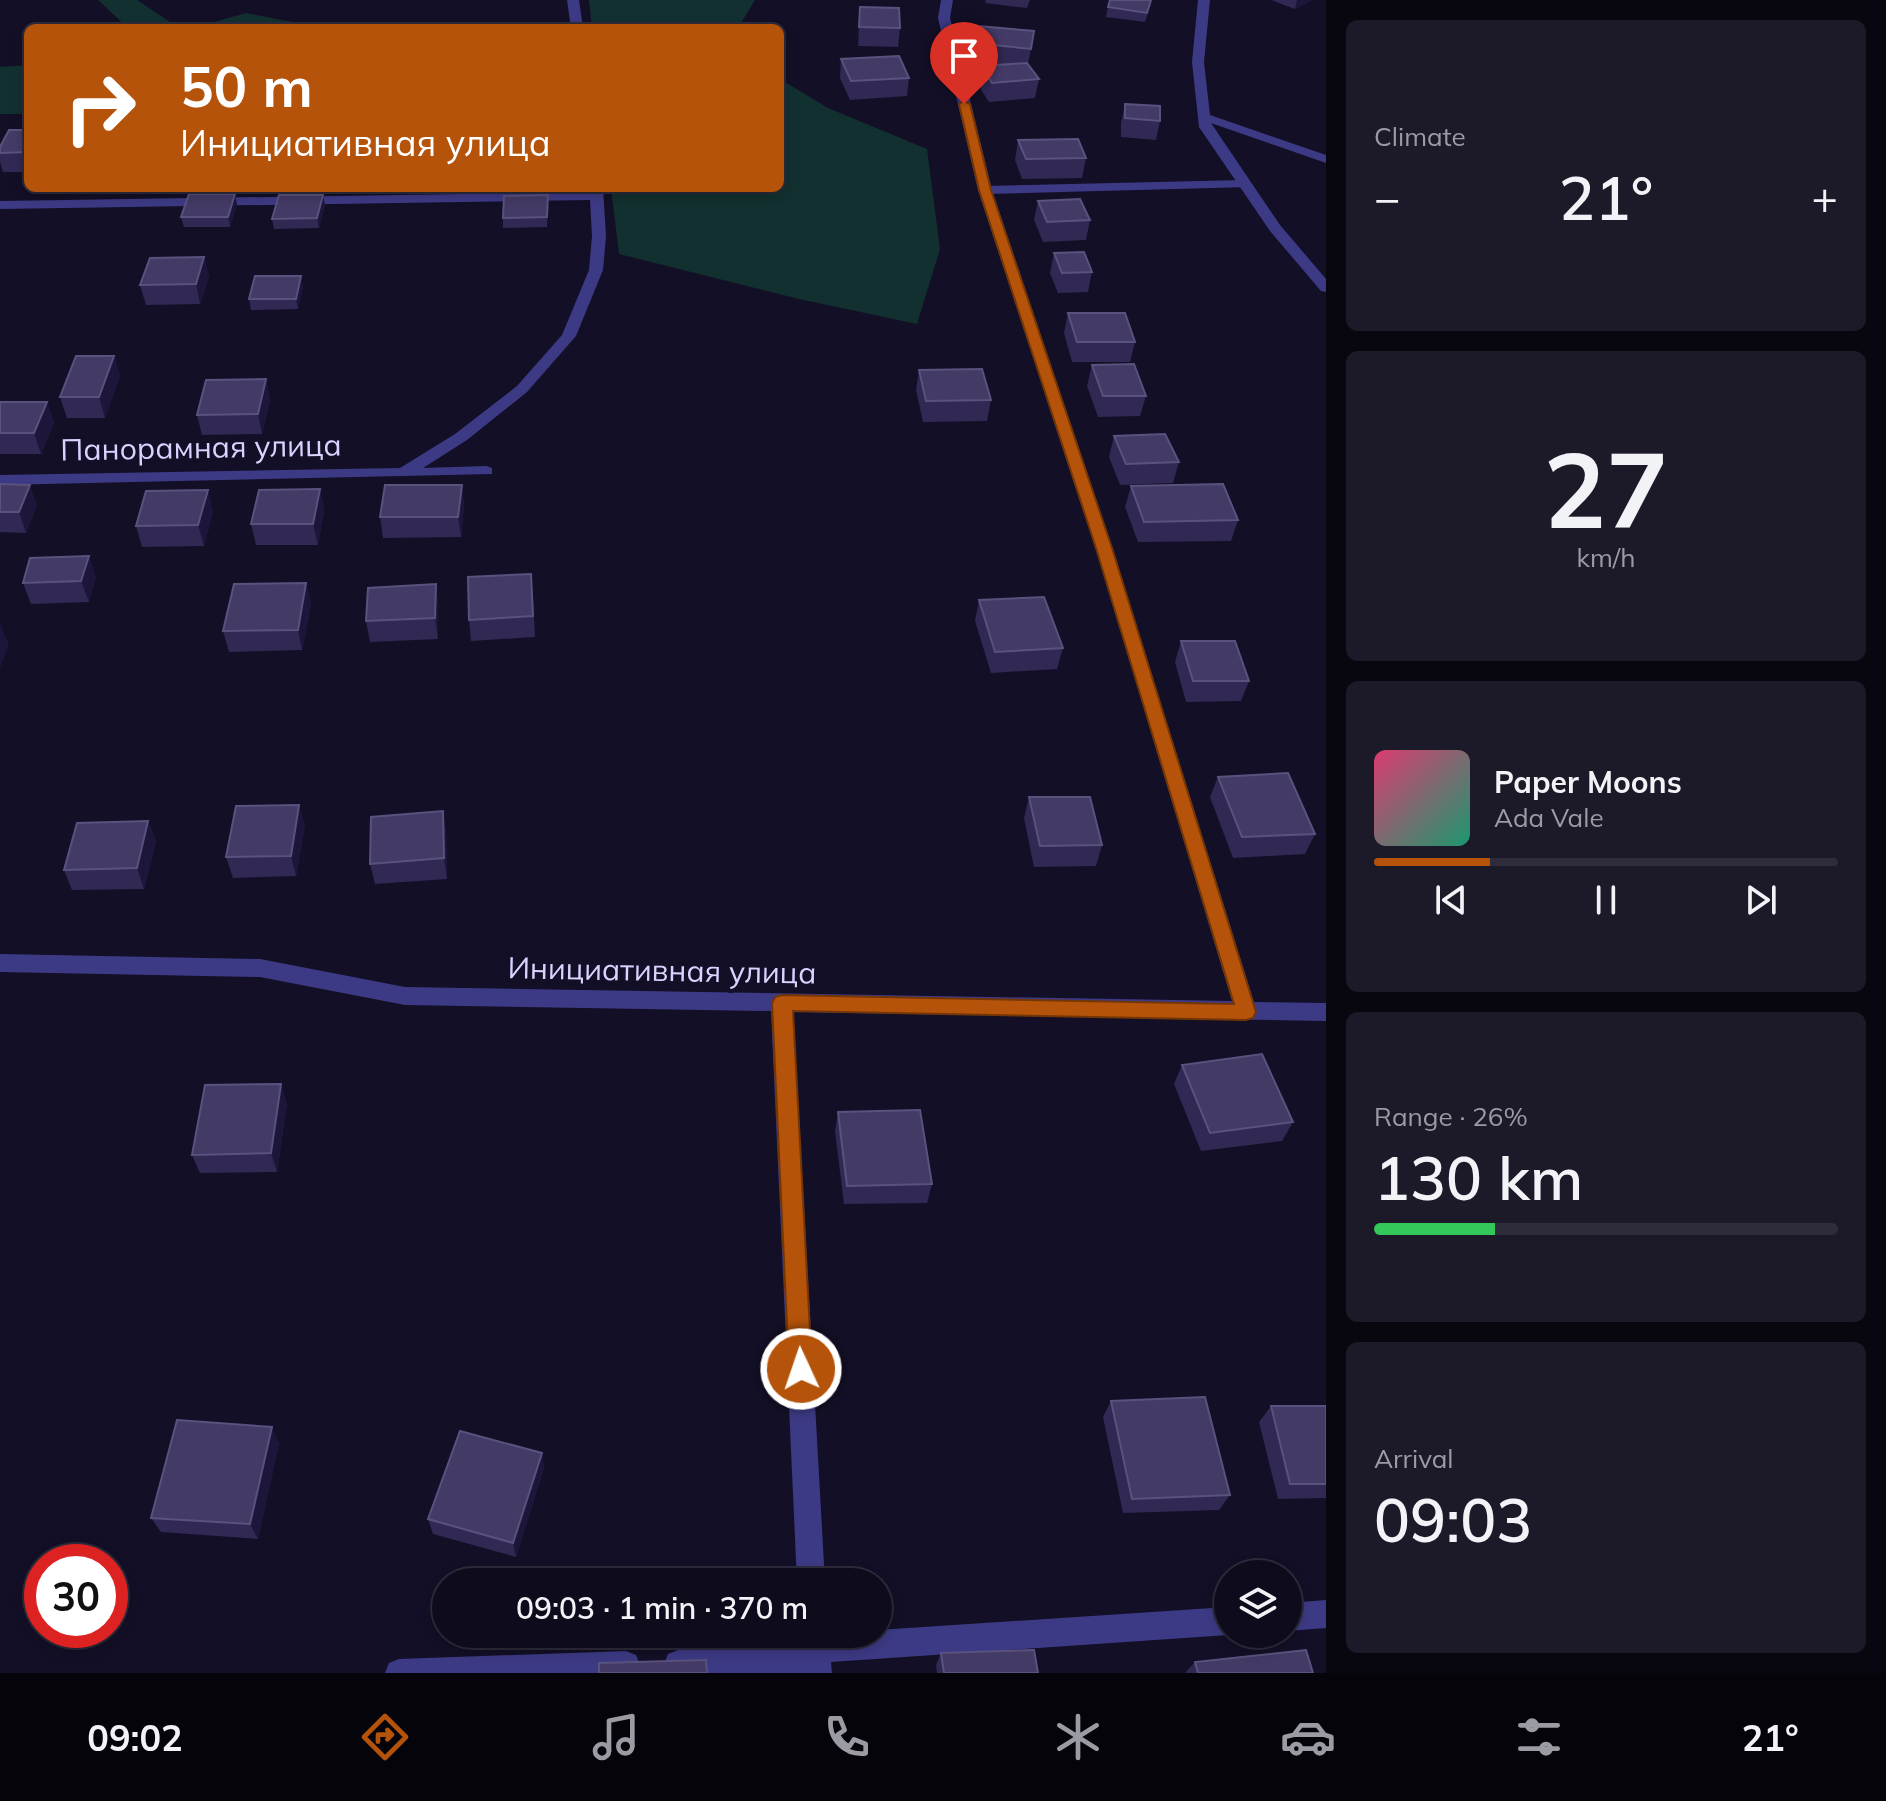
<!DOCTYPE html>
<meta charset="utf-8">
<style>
body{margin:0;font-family:Mulish,sans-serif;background:#1c1929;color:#f1f3f6;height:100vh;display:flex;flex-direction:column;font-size:30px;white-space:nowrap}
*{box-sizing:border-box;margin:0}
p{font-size:26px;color:#9b9ba3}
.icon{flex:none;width:44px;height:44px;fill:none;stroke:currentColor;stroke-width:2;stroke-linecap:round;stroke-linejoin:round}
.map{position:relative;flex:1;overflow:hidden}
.drawer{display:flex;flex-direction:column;gap:20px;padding:20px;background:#08060f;width:560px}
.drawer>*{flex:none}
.hud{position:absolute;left:24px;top:24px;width:760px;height:168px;border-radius:12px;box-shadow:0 4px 12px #0003,0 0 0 2px #2e2b3b;background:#b45309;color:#fff;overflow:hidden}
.controls{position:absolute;left:1214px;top:1560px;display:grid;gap:16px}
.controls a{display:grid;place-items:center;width:88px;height:88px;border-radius:50%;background:#0e0b1c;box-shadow:0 4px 12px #0003,0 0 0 2px #2e2b3b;font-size:40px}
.speed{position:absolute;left:24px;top:1544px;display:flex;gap:16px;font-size:40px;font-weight:700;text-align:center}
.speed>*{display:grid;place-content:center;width:104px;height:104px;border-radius:50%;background:#0e0b1c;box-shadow:0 4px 12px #0003,0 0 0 2px #2e2b3b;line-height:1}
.speed .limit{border:12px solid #d22;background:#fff;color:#111}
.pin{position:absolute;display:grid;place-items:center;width:68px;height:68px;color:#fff;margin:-82px -34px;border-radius:50% 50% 50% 0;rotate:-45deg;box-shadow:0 0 8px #0007}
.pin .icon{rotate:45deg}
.me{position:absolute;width:88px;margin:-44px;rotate:357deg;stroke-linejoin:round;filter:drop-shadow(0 0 6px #0008)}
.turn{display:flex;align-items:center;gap:28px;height:168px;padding:0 24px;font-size:36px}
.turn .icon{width:104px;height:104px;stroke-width:2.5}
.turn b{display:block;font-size:56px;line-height:68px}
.big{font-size:60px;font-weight:600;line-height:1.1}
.drawer .card{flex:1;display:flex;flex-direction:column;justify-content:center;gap:12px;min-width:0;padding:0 28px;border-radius:12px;background:#1c1929}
.drawer .dial{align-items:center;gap:0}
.dial b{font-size:104px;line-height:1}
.song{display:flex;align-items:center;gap:24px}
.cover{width:96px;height:96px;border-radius:12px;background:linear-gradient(135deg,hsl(340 70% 55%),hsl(160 70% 35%))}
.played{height:8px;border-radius:4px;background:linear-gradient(90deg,#b45309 25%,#2e2b3b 25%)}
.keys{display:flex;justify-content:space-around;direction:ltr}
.heat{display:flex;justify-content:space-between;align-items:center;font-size:44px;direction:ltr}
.charge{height:12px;border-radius:6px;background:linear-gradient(90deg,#34c759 26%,#2e2b3b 0)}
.trip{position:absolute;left:432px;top:1568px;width:460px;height:80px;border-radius:40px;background:#0e0b1c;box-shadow:0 4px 12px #0003,0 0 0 2px #2e2b3b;font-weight:600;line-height:80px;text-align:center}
.tab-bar{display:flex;height:128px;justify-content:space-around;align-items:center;background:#06040b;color:#9b9ba3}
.tab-bar .icon{width:56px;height:56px}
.tab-bar .active{color:#b45309}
.tab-bar b{font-size:36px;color:#f1f3f6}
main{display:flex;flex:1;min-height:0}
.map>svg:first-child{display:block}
</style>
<main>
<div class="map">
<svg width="1326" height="1673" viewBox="0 0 1326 1673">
<rect width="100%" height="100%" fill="#130f26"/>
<path fill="#12302f" d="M98,0H137L179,28H128Z
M589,0H755L738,28H592Z
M246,13L303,24L306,28H193Z
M28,65V114H0V67Z
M780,79L828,108L927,149L940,249L917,324L799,299L619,254L611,188H780Z"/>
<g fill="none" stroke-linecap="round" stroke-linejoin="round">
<path fill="#3d3a85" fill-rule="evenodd" d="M1244,180L1251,184L1249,187L985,194L978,190L985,186Z"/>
<path fill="#3d3a85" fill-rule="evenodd" d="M567,0H579L583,28H571Z
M941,0H953L950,18L992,190L1112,548L1254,1002L1326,1003V1021L793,1012L825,1582H797L771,1011L405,1005L260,977L0,972V954L260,959L405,987L1232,1001L1096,548L978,190L938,18Z
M1198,0H1210L1204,62L1210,115L1326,155V163L1211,123L1280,225L1326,279V292L1321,291L1270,231L1199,127L1192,62Z
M589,188H603L606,236L603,270L576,336L527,392L467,440L423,468L486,466L492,468V474L0,485V475L400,468L455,434L517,386L562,335L589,270L592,236L590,200L0,209V201L590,192Z
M1326,1600V1628L1288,1631V1603Z
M1228,1607V1634H1231L1228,1635L831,1662L832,1673H667L664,1664L668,1654L678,1650L800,1645V1634H878V1630Z
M626,1651L636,1655L640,1665L637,1673H385L389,1663L399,1659Z"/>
</g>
<path fill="#312854" d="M986,0H1030L1027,8L985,3Z
M1152,0L1145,22L1106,17L1108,7Z
M1271,0H1312L1295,9Z
M860,7L900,28L898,47L858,46Z
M1034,31L1028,65L1039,79L1035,98L989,102L978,85L981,66L1002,65L972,62L975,43Z
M841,59L909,78L907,96L850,100L840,78Z
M1125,104L1160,121L1156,140L1121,137V123Z
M28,130V172H3L0,162V147Z
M1018,140L1086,158L1082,178L1022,179L1015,160Z
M1038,201L1090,220L1086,240L1043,242L1034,220Z
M237,204L230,227H184L181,217Z
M325,205L319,228L274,229L272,219Z
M548,205L547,227L503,228V218Z
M1054,253L1092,272L1088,292L1058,293L1050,273Z
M204,257L209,277L200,304L146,305L140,285Z
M303,286L298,309L251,310L249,299Z
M1068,313L1135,342L1130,362H1072L1064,333Z
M114,356L120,376L105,418H67L60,397Z
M1092,365L1146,396L1140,416L1098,417L1087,386Z
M919,370L991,400L987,421L923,422L916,390Z
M266,379L270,400L262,434L202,435L197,415Z
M0,402H47L54,423L41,454H0Z
M1114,436L1179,462L1173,483L1120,485L1109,457Z
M0,484L37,505L26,533L0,532Z
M462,485L464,506L461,537L383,538L380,517Z
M1131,486L1238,520L1231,541L1138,542L1125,507Z
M320,489L324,510L318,545H256L251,524Z
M213,511L204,546L142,547L136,526Z
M96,577L89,602L31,604L23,583Z
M306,583L311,604L302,650L229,652L223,631Z
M436,584L438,605V639L370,642L366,621Z
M533,595L535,637L471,641L469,620Z
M979,600L1063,648L1057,669L991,673L975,621Z
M1181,641L1249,681L1241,701L1186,702L1175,662Z
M1218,777L1315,834L1305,854L1233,858L1210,797Z
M1029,797L1102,845L1096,866L1034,867L1024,818Z
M443,811L446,831L447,879L375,884L370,864Z
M148,821L156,842L144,889L72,890L64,870Z
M305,825L296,876L233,878L226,857Z
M1182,1065L1293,1122L1282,1141L1201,1151L1174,1084Z
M287,1103L277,1172L200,1173L192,1155Z
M838,1112L932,1184L927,1203L844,1204L835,1131Z
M1111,1401L1230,1495L1219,1510L1123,1513L1103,1417Z
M1271,1406H1326V1498L1278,1499L1259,1422Z
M279,1443L258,1539L161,1532L151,1518Z
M542,1453L544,1468L516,1557L433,1534L428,1519Z
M941,1653L1038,1673H937L936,1665Z
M1195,1662L1313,1673H1185Z"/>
<path fill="#1d163a" d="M1297,0H1312L1295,9Z
M235,194L237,204L230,227L228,217Z
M323,195L325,205L319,228L317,218Z
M204,257L209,277L200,304L196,284Z
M301,276L303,286L298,309L296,299Z
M114,356L120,376L105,418L99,397Z
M266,379L270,400L262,434L258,414Z
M47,402L54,423L41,454L34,433Z
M30,485L37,505L26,533L19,512Z
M462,485L464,506L461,537L458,517Z
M320,489L324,510L318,545L313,524Z
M208,490L213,511L204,546L198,525Z
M89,556L96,577L89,602L81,581Z
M306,583L311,604L302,650L298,630Z
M436,584L438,605V639L435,618Z
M0,624L9,645L0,668Z
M299,805L305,825L296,876L291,856Z
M443,811L446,831L447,879L444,858Z
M148,821L156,842L144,889L137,868Z
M281,1084L287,1103L277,1172L271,1153Z
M272,1427L279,1443L258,1539L250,1524Z
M542,1453L544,1468L516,1557L513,1543Z"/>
<path fill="#433a66" stroke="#5a527e" stroke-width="2" d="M1110,0H1151L1147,13L1108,7Z
M860,7L899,8L900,28L859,27Z
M978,26L1034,31L1031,49L975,43Z
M899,56L909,78L851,81L841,59Z
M1027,63L1039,79L992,83L981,66Z
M1125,104L1160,106V121L1125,118Z
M9,130H28V152L0,153V147Z
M1078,139L1086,158L1026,159L1018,140Z
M189,194H235L228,217H181Z
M279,195H323L317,218L272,219Z
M548,195L547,217L503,218L504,196Z
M1080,199L1090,220L1047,222L1038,201Z
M1084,252L1092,272L1062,273L1054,253Z
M204,257L196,284L140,285L150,258Z
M255,276H301L296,299H249Z
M1068,313H1125L1135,342H1077Z
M76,356H114L99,397H60Z
M1134,364L1146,396H1103L1092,365Z
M982,369L991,400L926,401L919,370Z
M266,379L258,414L197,415L206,380Z
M0,402H47L34,433H0Z
M1165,434L1179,462L1126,464L1114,436Z
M0,484L30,485L19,512H0Z
M1223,484L1238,520L1144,522L1131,486Z
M385,485H462L458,517H380Z
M320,489L313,524H251L259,490Z
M208,490L198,525L136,526L146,491Z
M89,556L81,581L23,583L30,558Z
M531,574L533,616L469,620L468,577Z
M306,583L298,630L223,631L234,584Z
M436,584L435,618L366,621L368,588Z
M1044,597L1063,648L995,652L979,600Z
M1181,641H1235L1249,681H1193Z
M1288,773L1315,834L1242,837L1218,777Z
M1029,797H1090L1102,845L1040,846Z
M299,805L291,856L226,857L236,806Z
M443,811L444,858L370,864L371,817Z
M148,821L137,868L64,870L77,823Z
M1262,1054L1293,1122L1210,1133L1182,1065Z
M281,1084L271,1153L192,1155L205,1085Z
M920,1110L932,1184L847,1186L838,1112Z
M1205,1397L1230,1495L1132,1499L1111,1401Z
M1271,1406H1326V1484H1290Z
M177,1420L272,1427L250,1524L151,1518Z
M460,1431L542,1453L513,1543L428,1519Z
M1034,1650L1038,1673H944L941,1653Z
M1306,1650L1313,1673H1198L1195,1662Z
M706,1660L707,1673H599V1663Z"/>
<path fill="#b45309" stroke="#753606" stroke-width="2" d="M964,101L970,104L991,190L1112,548L1256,1012L1253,1018L1246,1020L793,1011L812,1369L809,1377L801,1380L793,1377L789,1369L772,1003L775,997L782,995L1234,1004L1096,548L979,190L959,104Z"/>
<g text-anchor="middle" stroke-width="8" stroke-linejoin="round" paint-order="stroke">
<g font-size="30" fill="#d9d4ff" stroke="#130f26">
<text transform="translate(201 448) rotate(-1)" y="10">Панорамная улица</text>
<text transform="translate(662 971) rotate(1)" y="10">Инициативная улица</text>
</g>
</g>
</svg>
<div class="controls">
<a><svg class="icon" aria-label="layers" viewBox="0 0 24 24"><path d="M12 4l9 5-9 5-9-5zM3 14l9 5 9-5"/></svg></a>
</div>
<div class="speed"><div class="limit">30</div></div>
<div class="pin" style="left:964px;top:104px;background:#d93025"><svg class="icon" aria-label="arrive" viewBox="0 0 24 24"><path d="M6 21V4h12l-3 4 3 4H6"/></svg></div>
<svg class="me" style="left:801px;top:1369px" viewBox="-20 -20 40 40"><circle r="17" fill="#b45309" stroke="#fff" stroke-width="3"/><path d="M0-11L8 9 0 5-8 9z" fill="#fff"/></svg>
<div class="trip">09:03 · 1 min · 370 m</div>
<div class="hud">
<div class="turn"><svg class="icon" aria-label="right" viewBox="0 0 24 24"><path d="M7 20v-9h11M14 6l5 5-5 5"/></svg><div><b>50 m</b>Инициативная улица</div></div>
</div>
</div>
<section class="drawer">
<div class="card"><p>Climate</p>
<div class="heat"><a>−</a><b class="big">21°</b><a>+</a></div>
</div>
<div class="card dial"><b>27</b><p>km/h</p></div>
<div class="card">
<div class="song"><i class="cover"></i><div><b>Paper Moons</b><p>Ada Vale</p></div></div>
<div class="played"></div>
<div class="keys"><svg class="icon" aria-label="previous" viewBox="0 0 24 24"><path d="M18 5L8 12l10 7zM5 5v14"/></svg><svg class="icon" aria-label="pause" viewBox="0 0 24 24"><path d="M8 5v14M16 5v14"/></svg><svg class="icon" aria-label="next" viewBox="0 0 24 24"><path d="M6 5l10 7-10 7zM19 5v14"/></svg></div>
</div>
<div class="card"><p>Range · 26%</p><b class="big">130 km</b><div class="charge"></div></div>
<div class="card"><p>Arrival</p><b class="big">09:03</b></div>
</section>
</main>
<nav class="tab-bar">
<b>09:02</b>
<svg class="icon active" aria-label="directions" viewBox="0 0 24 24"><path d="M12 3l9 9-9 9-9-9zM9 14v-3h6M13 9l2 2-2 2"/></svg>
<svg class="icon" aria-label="music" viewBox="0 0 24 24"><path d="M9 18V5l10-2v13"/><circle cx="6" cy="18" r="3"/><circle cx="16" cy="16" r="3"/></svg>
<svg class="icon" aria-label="phone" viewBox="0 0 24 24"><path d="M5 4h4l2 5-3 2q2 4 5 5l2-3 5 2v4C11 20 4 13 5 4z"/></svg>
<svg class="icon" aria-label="climate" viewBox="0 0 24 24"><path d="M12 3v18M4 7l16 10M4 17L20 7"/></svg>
<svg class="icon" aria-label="car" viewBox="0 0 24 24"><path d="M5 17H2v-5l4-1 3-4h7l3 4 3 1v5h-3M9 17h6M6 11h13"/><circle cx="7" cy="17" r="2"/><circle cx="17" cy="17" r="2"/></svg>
<svg class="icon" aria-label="filters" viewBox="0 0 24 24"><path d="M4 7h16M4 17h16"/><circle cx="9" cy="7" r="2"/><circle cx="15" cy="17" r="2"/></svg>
<b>21°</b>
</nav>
